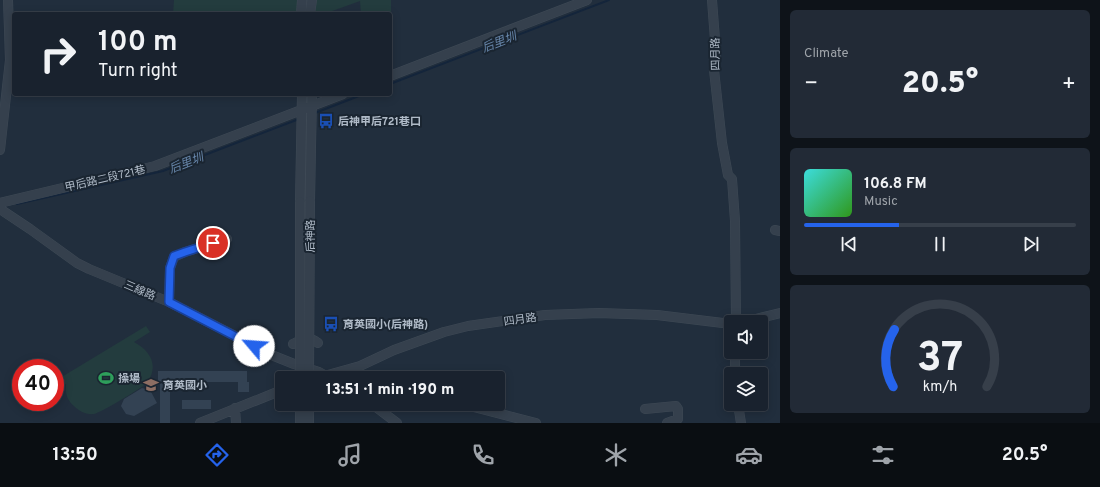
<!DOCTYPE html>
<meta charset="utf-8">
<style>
body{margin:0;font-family:Overpass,"Noto Sans TC",sans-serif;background:#222a36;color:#f1f3f6;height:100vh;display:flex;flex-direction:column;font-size:15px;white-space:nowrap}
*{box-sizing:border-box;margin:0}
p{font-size:13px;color:#9fa4aa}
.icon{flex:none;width:22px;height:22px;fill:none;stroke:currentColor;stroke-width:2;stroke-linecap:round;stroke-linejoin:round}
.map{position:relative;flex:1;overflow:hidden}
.details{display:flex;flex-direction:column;gap:10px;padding:10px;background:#0e1319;width:320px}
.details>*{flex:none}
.banner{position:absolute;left:12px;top:12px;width:380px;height:84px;border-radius:4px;box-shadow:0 2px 10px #0003,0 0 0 1px #373f4a;background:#19222e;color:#f1f3f6;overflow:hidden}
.fabs{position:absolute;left:724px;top:315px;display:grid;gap:8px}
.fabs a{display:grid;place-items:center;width:44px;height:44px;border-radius:4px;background:#19222e;box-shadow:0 2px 10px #0003,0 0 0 1px #373f4a;font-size:20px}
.speed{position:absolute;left:12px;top:359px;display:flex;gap:8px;font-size:20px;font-weight:700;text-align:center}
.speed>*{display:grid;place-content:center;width:52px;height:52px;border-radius:50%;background:#19222e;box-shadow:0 2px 10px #0003,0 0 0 1px #373f4a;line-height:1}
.speed .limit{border:6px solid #d22;background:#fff;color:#111}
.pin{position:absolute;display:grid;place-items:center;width:34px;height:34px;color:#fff;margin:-17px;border:2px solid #fff;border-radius:50%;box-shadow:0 1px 4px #0007}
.me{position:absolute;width:44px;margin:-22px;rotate:297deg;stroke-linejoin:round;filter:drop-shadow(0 0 3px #0008)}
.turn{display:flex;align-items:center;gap:14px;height:84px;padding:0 20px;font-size:18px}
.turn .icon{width:52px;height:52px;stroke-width:2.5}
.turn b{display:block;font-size:28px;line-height:34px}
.big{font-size:30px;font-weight:800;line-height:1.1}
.details .card{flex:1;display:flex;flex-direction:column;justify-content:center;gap:6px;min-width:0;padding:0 14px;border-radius:6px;background:#222a36}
.details .dial{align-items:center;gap:0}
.dial svg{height:104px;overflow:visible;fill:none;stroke:#373f4a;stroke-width:7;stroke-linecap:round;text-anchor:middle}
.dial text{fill:#f1f3f6;stroke:none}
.song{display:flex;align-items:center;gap:12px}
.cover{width:48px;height:48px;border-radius:6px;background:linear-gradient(135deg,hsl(180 70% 55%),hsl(110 70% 35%))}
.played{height:4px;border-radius:2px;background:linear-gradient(90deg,#2563eb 35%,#373f4a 35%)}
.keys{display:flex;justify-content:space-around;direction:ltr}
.heat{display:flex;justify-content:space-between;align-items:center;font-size:22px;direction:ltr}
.trip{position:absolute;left:275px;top:371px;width:230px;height:40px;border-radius:4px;background:#19222e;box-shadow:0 2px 10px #0003,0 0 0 1px #373f4a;font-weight:800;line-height:40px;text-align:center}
.menu{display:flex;height:64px;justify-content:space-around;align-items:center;background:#0a0e12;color:#9fa4aa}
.menu .icon{width:28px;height:28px}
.menu .active{color:#2563eb}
.menu b{font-size:18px;color:#f1f3f6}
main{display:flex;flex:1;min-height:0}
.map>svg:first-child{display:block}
</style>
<main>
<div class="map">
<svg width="780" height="423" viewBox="0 0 780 423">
<rect width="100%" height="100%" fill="#212e3d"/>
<path fill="#233c3e" d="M174,0H391V22L390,23V14H361L360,1L324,14H173Z
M146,326L150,332L134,342C151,351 159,366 147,383C140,389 102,412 94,414C86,415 79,411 74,406C67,400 65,393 66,384L63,385L60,378Z"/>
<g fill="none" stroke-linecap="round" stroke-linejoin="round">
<path stroke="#14253b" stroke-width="2" d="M390,84L609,0
M315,113L364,94
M17,204L163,171L299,119"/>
</g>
<path fill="#334253" d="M158,371H247V382H249V392H238V382H170V423H160V382H158Z
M142,388L150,390L157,403L134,416L126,414L121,406L124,399Z
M182,400H211V409H182Z"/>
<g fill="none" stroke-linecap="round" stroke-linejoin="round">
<g stroke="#3e4955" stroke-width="10">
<path id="minor" d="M712,0L716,53L714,70L722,143L728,175L732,179L735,221L736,322
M301,14L302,0
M310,14L312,0
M390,76L587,0
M0,150L10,60L8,0
M310,201L312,94
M300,202L302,94
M0,203L155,166L343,94
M0,209L30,229L77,263L89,269L169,302L274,356L294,364L319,372L328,377
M775,230L780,231
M169,302L170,268L174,257L185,252L227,239
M744,322L780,313
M293,344C304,338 308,335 318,343
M735,352V374
M317,378L360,366L394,350L444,332L468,326L545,315L599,313L657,315L731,324
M300,404V423
M372,404L397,423
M462,404L536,423
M738,404L741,423
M235,408L236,423
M645,409L676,406L678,409V419L667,423
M200,423L282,390
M309,423V404"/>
</g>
<use href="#minor" stroke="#35404d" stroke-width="9"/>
<g stroke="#3e4955" stroke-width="10" stroke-linecap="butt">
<path id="minor-bridge" d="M300,202V378
M309,378L310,201"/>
</g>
<use href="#minor-bridge" stroke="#35404d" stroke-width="9"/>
</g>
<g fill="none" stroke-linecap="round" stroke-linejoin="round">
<g stroke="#184099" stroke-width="10">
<path id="route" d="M213,243L185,252L174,256L170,268L169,302L254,346"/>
</g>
<use href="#route" stroke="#2563eb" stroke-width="7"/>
</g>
<defs>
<g id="bus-bare" transform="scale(1.2)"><path d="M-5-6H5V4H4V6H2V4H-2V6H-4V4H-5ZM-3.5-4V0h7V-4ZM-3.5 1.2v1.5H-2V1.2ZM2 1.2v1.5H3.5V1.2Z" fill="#1a4fb4" stroke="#1a2531" stroke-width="2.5" paint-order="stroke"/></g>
<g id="stadium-bare" transform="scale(1.2)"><path d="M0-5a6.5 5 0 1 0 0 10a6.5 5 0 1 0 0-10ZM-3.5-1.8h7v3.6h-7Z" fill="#2e9e5b" stroke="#1a2531" stroke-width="2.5" paint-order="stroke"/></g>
<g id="school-bare" transform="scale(1.2)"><path d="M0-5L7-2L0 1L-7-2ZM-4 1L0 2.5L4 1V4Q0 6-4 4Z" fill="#8d6e63" stroke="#1a2531" stroke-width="2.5" paint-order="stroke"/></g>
</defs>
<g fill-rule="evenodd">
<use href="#bus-bare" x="326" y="121"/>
<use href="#bus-bare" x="331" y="324"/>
<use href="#stadium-bare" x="106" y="378"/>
<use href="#school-bare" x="151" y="385"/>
</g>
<g text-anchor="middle" stroke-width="4" stroke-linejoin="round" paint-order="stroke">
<g font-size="11" fill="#b0bbc8" stroke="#1a2531">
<text transform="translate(715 54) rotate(-91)" y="4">四月路</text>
<text transform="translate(105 178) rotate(-13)" y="4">甲后路二段721巷</text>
<text transform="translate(310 236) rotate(-90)" y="4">后神路</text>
<text transform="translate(140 290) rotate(23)" y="4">三線路</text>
<text transform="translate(520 319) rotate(-8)" y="4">四月路</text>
</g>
<g font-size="11" font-weight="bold" fill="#b0bbc8" stroke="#1a2531" text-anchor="start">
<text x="338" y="125">后神甲后721巷口</text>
<text x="343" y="328">育英國小(后神路)</text>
<text x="118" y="382">操場</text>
<text x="163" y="389">育英國小</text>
</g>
<g font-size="12" font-style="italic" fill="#6786aa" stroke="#1a2531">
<text transform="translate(499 42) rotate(-21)" y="4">后里圳</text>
<text transform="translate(186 163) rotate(-21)" y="4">后里圳</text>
</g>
</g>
</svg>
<div class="fabs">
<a><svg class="icon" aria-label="sound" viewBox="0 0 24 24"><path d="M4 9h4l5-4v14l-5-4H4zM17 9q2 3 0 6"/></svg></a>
<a><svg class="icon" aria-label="layers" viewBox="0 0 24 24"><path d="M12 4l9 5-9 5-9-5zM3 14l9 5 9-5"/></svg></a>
</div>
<div class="speed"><div class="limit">40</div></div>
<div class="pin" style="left:213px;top:243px;background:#d93025"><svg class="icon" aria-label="arrive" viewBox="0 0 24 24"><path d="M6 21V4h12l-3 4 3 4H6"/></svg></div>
<svg class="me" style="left:254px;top:346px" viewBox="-20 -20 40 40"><circle r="19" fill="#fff"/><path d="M0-13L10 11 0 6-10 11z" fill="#2563eb"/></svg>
<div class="trip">13:51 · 1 min · 190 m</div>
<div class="banner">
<div class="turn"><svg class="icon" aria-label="right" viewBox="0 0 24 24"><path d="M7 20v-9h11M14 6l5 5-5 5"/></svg><div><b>100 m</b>Turn right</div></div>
</div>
</div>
<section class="details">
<div class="card"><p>Climate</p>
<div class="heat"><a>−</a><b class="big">20.5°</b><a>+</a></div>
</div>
<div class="card">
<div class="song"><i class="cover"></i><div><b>106.8 FM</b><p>Music</p></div></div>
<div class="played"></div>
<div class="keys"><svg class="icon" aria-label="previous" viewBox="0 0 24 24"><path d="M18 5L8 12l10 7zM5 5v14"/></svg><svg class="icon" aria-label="pause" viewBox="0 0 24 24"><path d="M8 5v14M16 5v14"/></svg><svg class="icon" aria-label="next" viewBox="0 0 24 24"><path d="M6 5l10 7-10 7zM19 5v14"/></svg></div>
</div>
<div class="card dial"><svg viewBox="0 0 100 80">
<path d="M14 69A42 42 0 1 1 86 69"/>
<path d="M14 69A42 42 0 0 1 15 25" stroke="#2563eb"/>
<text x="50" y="56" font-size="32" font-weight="700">37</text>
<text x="50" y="72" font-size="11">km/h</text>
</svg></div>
</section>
</main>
<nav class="menu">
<b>13:50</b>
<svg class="icon active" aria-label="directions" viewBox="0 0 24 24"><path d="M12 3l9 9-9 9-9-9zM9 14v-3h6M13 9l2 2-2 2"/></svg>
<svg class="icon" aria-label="music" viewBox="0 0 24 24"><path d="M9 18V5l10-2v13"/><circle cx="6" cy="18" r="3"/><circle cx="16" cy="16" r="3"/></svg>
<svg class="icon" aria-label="phone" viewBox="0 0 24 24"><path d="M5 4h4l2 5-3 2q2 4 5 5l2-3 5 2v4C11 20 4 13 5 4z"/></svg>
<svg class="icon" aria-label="climate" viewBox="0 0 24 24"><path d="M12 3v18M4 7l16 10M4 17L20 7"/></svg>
<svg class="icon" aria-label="car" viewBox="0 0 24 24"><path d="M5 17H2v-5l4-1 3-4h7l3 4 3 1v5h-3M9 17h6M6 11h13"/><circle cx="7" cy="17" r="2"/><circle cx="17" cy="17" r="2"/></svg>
<svg class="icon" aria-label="filters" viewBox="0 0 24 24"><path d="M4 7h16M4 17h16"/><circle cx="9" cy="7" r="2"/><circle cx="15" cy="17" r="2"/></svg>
<b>20.5°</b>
</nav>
